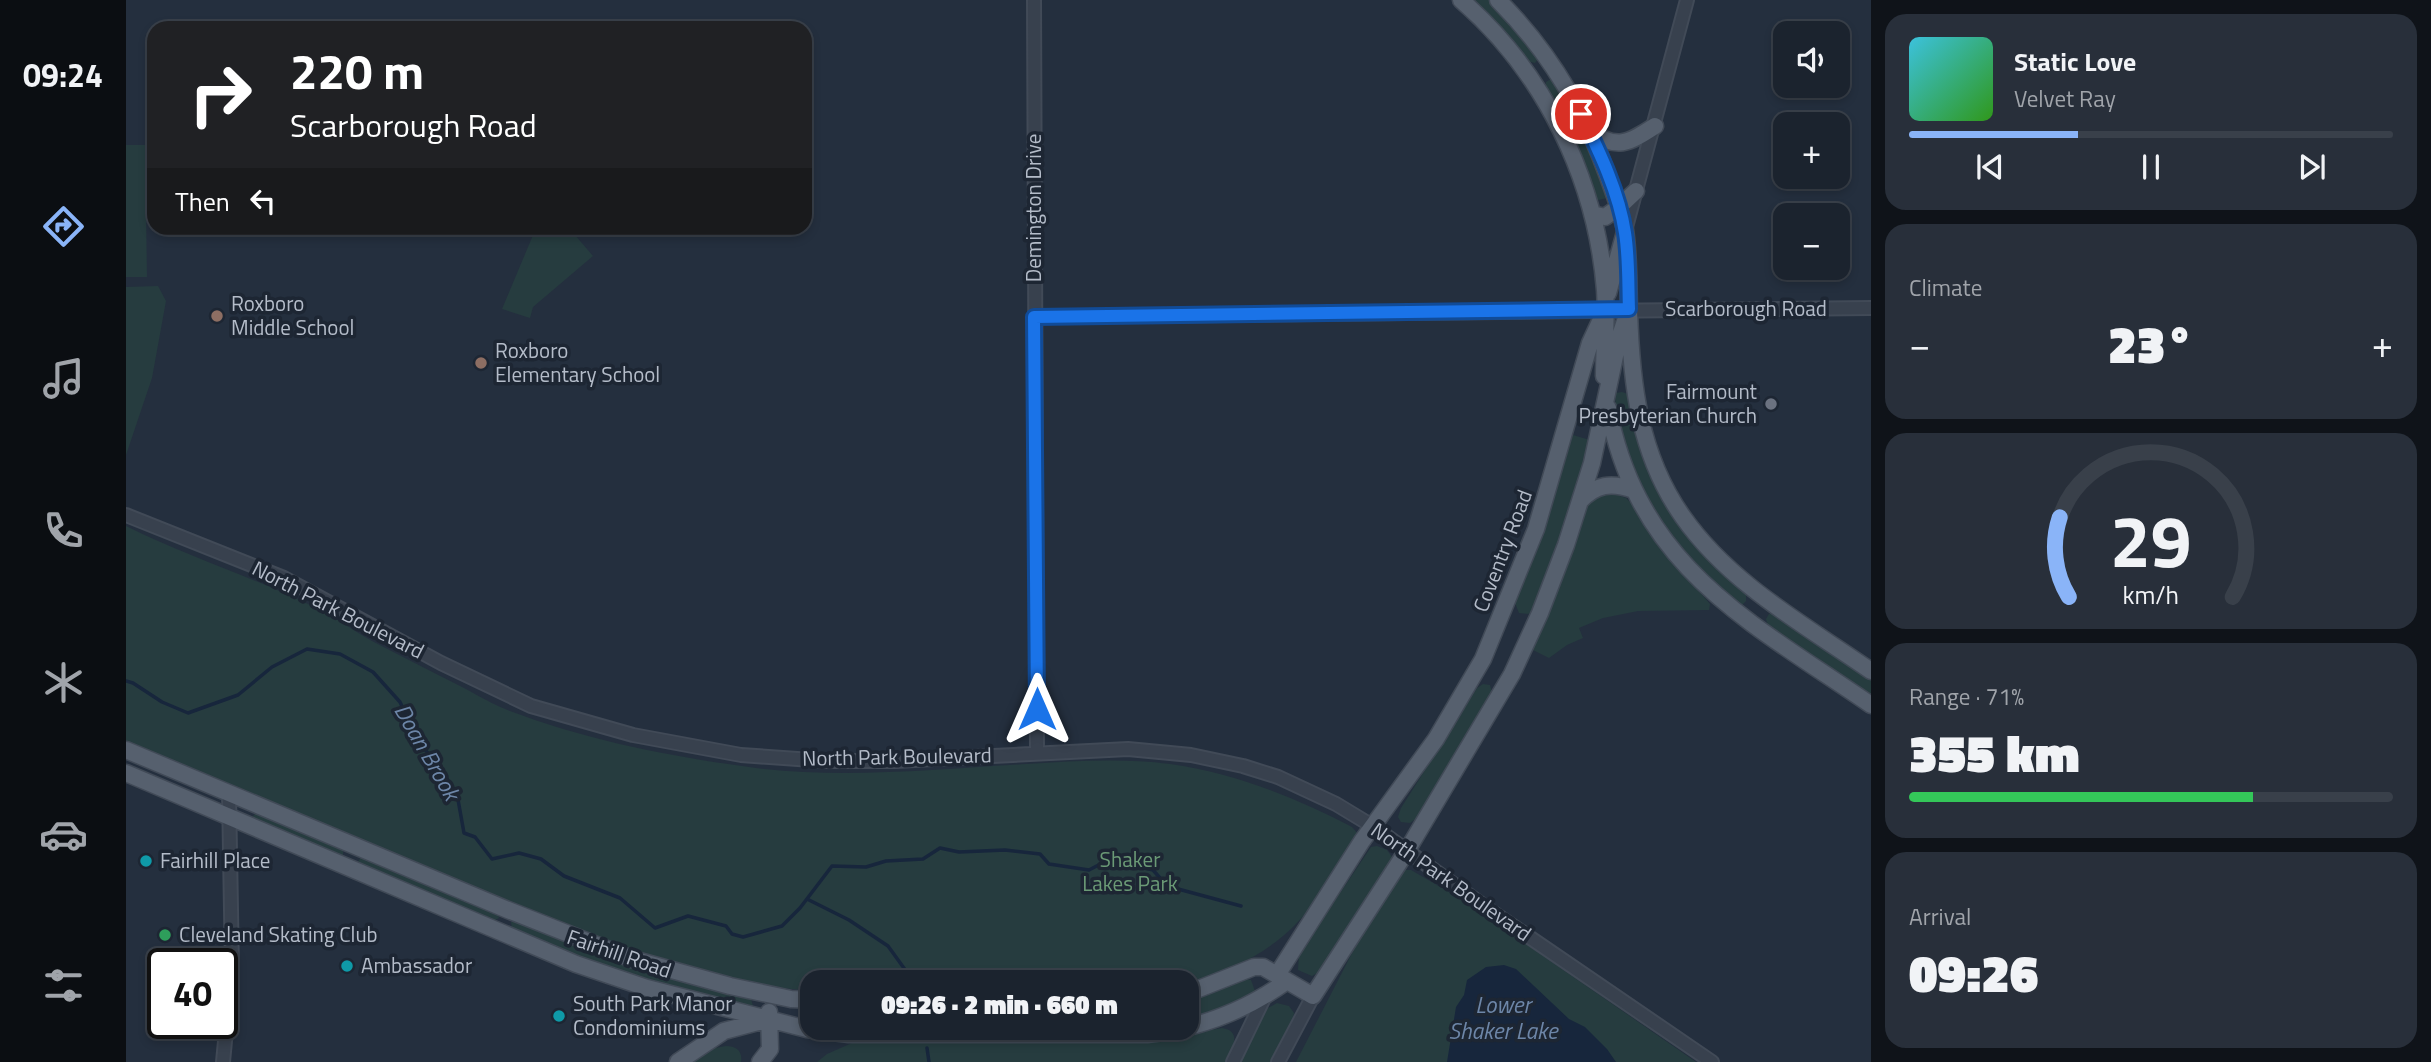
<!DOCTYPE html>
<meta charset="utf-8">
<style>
body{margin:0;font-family:"Titillium Web",sans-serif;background:#282f3a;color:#f1f3f6;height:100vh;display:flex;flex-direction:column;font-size:26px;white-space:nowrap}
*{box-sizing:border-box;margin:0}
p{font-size:23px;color:#a0a4aa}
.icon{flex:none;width:38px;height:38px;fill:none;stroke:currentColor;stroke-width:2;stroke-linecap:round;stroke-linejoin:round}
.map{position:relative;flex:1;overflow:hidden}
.sheet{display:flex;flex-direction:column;gap:14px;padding:14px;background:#0f1319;width:560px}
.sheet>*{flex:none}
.banner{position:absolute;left:21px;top:21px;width:665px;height:214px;border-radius:21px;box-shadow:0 4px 10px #0003,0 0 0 2px #39404a;background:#202124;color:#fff;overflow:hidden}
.buttons{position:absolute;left:1647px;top:21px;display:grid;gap:14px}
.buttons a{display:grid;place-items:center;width:77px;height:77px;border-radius:14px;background:#1b232e;box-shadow:0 4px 10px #0003,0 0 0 2px #39404a;font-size:35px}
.speed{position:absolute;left:21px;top:948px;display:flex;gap:14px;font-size:35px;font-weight:700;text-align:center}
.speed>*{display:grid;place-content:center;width:91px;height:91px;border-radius:50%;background:#1b232e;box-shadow:0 4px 10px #0003,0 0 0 2px #39404a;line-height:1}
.speed .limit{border:4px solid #111;border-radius:10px;background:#fff;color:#111}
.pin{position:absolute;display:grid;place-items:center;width:60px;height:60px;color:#fff;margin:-30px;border:4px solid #fff;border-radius:50%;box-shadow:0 2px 7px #0007}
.me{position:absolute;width:77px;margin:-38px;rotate:0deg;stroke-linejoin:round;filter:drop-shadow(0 0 5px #0008)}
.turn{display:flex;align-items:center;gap:24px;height:147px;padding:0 28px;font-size:32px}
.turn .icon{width:91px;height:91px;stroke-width:2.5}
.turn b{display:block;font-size:49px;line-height:60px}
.then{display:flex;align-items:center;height:66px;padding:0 28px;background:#0003;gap:14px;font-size:26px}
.big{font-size:52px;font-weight:800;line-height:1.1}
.sheet .widget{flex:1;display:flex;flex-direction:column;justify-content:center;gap:10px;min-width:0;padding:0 24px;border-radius:21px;background:#282f3a}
.sheet .dial{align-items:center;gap:0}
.dial svg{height:182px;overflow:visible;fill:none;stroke:#39404a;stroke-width:7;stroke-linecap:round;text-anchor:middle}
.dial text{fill:#f1f3f6;stroke:none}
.song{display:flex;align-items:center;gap:21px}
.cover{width:84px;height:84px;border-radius:10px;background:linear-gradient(135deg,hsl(190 70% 55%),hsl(110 70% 35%))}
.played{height:7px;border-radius:4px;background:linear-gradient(90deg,#8ab4f8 35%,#39404a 35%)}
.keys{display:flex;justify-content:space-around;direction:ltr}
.heat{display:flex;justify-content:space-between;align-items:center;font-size:38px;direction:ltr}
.charge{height:10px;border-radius:5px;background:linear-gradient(90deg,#34c759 71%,#39404a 0)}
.trip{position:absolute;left:674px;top:970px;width:399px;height:70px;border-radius:21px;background:#1b232e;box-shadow:0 4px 10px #0003,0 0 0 2px #39404a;font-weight:800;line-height:70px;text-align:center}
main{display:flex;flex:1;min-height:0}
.tabs{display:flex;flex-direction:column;width:126px;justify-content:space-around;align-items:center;background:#0b0e12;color:#a0a4aa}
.tabs .icon{width:49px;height:49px}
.tabs .active{color:#8ab4f8}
.tabs b{font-size:32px;color:#f1f3f6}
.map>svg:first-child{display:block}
</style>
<main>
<nav class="tabs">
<b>09:24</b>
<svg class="icon active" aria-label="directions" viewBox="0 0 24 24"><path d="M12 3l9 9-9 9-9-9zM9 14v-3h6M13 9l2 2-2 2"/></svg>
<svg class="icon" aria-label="music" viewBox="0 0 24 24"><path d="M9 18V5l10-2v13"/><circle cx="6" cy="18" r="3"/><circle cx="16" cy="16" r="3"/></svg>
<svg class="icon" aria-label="phone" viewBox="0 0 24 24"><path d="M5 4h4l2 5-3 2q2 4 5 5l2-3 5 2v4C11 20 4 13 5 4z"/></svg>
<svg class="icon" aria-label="climate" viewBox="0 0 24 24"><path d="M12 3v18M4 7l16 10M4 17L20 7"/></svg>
<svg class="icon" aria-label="car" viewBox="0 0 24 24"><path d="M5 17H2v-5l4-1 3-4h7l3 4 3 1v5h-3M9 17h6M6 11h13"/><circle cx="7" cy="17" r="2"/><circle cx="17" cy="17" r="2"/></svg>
<svg class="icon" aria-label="filters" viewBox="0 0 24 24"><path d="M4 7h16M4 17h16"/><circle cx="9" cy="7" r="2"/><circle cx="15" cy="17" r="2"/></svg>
</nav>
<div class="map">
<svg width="1745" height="1062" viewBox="0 0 1745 1062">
<rect width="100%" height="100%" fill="#242f3e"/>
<path fill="#263c3f" d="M1345,0H1364L1384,20L1412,59L1409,63L1401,61Z
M1425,79L1429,81L1459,134L1481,198L1468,201L1420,90V82Z
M0,145H28V211L20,212L21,277H0Z
M410,228H443L467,256L407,307L404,318L376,309Z
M32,286L40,301L26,378L0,455V287Z
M1496,392L1502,394L1513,442L1620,594V601L1616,605L1609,604C1592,586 1572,569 1556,550C1528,518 1510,481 1498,441C1494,427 1487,408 1490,393Z
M1447,435L1467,441L1453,491L1409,610L1402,614L1393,613L1389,603L1414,540Z
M1485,493L1500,498L1509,507L1531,544L1578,597L1584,604L1583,610L1512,611L1477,618L1453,628L1457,638L1441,645L1423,658L1405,649L1445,553L1463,502L1471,494Z
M0,526C60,556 124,576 184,605C206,615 225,629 246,641C276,657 307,672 338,688C353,696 368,705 384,711C463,741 547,757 630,768C720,779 811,769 901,764C949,761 996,758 1044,764C1108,773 1169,797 1226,827L1233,835L1231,844C1211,871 1192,902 1168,926C1138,956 1099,972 1061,987L1060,982H686V991C560,981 443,928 328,880C218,834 109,788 0,742Z
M1643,614H1652L1745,678V699L1643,629L1640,619Z
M1357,684L1364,685L1367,697L1291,818L1284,823L1275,822L1272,817L1275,808L1351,688Z
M130,813L217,848V856H213L128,821L127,816Z
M1251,846L1261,850L1266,857L1264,864L1195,971L1186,976L1172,970L1173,954L1245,847Z
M235,857L371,913L373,918L367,921L233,865L232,862Z
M1279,870H1285L1335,899L1570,1062H1170L1241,924Z
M391,921L488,961L535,976L625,999L627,1006L623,1008L466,963L386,929L385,922Z
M1119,979L1125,980L1129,991L1125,997L1061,1023V1001Z
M1151,1003L1163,1006L1168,1013L1166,1025L1145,1062H1114L1142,1008Z
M1096,1028C1117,1031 1106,1050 1100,1062H691L701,1054L726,1043L1035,1039Z
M600,1046C610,1046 617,1051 615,1062H567L589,1048Z"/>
<path fill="#17263c" d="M1378,965L1390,969L1443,1019L1459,1027L1481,1049L1490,1062H1321L1330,1007L1338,995L1341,980L1360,967Z"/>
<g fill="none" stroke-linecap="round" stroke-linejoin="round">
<path stroke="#17263c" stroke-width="3.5" d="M0,681L7,683L36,702L62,713L112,695L146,667L181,649L214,654L247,672L274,702L292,741L311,764L331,794L338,833L349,837L366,859L393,853L415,859L438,876L494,898L529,928L562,916L600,926L606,934L617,937L656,926L674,908L706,866L740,867L760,861L797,859L814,848L833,852L879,850L914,854L923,864L963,870L984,859L1027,870L1041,886L1115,906
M681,899L723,920L762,946L788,982
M801,1048L803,1062"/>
<g stroke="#414a57" stroke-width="16">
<path id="minor" d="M908,0L911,752
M1499,231L1561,0
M908,317L1745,308
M0,515L158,578L315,663L405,706L507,735L615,755L700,761H769L1002,749L1065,755L1117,766L1152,777L1210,804L1248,827L1365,911L1586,1062
M97,1062L106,968L103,794
M1107,1062L1140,994
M1152,1062L1187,996"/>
</g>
<g stroke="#414a57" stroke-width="19">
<path id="major" d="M1335,0C1419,73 1470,179 1479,290C1481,319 1478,347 1478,376
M1372,0C1422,50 1457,108 1481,174C1488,193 1495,211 1499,230C1503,256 1502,283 1503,309C1505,383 1513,455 1557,517C1604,584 1679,625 1745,671
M1463,130C1490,151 1503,143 1529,126
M1466,214L1479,217L1493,207L1510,191
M1482,293L1499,232
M1482,408C1513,568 1623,621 1745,705
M1454,501C1470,484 1485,482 1508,490
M0,750L382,910L506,959L604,986L665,999L686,1000
M0,773L450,964L521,988L681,1029L723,1034H1021C1073,1029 1119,1011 1161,981
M1151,975L1236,841L1310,739L1357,659L1410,529L1464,343L1477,315
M1060,994L1128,967H1137L1187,996L1282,849L1386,674L1414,613L1440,545L1466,463L1492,342L1503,309
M552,1062L598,1031L640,1020
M634,1062L644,1049L643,1012"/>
</g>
<use href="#minor" stroke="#38414e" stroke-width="12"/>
<use href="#major" stroke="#56606e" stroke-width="16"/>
</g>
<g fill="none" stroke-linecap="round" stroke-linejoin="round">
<g stroke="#114b97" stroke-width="18">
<path id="route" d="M911,709L908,317L1503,309C1502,284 1503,258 1499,233C1493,192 1473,151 1455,114"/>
</g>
<use href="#route" stroke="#1a73e8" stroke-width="12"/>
</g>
<g fill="#8d6e63" stroke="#1d2633" stroke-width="2.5">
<circle cx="91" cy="316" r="7"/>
<circle cx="355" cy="363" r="7"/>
</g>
<circle fill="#6b7280" stroke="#1d2633" stroke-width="2.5" cx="1645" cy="404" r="7"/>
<g fill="#0f9aa8" stroke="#1d2633" stroke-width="2.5">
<circle cx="20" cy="861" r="7"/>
<circle cx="221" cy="966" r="7"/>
<circle cx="433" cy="1016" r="7"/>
</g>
<circle fill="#2e9e5b" stroke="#1d2633" stroke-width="2.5" cx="39" cy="935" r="7"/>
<g text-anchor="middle" stroke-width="7" stroke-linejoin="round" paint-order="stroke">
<g font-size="21" fill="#b4bcc9" stroke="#1d2633">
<text transform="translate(908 208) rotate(-90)" y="7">Demington Drive</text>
<text x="1620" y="316">Scarborough Road</text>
<text transform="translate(1377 551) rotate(-69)" y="7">Coventry Road</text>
<text transform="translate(212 610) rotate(27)" y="7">North Park Boulevard</text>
<text transform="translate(771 757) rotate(-1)" y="7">North Park Boulevard</text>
<text transform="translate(1325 882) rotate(35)" y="7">North Park Boulevard</text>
<text transform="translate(493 954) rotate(19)" y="7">Fairhill Road</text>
</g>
<g font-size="21" fill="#b4bcc9" stroke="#1d2633" text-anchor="start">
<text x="105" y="311">Roxboro<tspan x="105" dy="24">Middle School</tspan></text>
<text x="369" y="358">Roxboro<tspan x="369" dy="24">Elementary School</tspan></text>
<text x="1631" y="399" text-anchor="end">Fairmount<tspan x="1631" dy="24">Presbyterian Church</tspan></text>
<text x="34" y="868">Fairhill Place</text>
<text x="53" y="942">Cleveland Skating Club</text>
<text x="235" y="973">Ambassador</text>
<text x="447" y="1011">South Park Manor<tspan x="447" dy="24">Condominiums</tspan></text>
</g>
<g font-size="21" fill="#6b9a76" stroke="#1d2633">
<text x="1004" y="867">Shaker<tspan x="1004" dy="24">Lakes Park</tspan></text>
</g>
<g font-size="23" font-style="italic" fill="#6d86a8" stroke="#1d2633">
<text transform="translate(301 752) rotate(60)" y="8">Doan Brook</text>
<text x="1377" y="1013">Lower<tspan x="1377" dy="26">Shaker Lake</tspan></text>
</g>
</g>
</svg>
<div class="buttons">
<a><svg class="icon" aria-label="sound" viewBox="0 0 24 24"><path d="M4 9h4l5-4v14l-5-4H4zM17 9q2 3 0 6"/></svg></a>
<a>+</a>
<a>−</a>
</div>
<div class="speed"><div class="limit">40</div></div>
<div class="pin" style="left:1455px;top:114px;background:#d93025"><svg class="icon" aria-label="arrive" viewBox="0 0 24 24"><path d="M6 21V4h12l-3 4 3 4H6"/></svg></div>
<svg class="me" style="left:911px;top:709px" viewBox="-20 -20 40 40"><path d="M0-17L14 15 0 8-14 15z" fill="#1a73e8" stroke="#fff" stroke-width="4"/></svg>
<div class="trip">09:26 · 2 min · 660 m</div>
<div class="banner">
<div class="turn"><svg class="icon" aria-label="right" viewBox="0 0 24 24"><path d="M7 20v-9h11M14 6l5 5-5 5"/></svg><div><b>220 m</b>Scarborough Road</div></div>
<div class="then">Then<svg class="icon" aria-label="left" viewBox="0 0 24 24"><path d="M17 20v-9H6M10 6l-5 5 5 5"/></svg></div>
</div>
</div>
<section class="sheet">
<div class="widget">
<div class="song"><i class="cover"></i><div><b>Static Love</b><p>Velvet Ray</p></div></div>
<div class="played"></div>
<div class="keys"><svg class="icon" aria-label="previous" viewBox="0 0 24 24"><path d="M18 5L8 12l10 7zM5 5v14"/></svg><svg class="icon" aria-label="pause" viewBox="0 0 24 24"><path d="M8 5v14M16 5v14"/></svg><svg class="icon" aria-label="next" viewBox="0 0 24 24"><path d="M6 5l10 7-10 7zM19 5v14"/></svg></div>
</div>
<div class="widget"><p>Climate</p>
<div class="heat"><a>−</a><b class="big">23°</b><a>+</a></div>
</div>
<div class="widget dial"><svg viewBox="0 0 100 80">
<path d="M14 69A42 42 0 1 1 86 69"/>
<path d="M14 69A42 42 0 0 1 10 34" stroke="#8ab4f8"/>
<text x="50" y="56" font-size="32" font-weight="700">29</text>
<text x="50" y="72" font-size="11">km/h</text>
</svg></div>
<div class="widget"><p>Range · 71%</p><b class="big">355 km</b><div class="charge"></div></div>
<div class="widget"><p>Arrival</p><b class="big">09:26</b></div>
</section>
</main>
